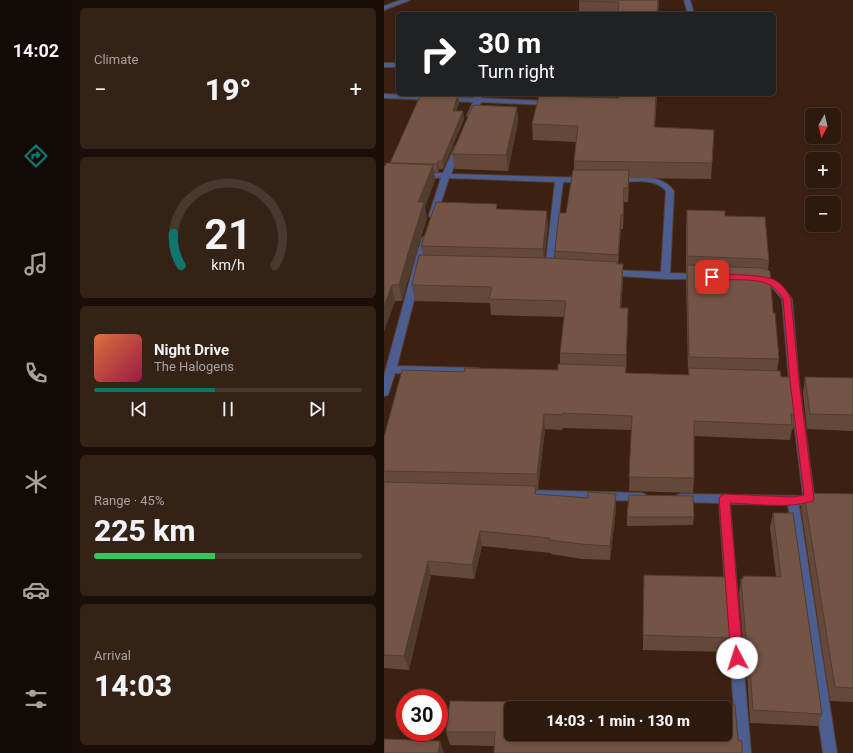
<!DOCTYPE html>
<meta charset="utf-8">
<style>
body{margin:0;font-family:Roboto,sans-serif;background:#352217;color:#f1f3f6;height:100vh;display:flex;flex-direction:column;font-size:15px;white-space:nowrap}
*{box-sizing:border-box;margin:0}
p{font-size:13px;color:#a7a09e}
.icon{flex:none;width:22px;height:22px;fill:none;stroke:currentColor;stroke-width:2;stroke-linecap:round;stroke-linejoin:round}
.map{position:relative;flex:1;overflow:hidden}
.details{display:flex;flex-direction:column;gap:8px;padding:8px;background:#190e08;width:312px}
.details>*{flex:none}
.hud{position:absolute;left:12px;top:12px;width:380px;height:84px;border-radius:6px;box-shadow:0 2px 6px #0003,0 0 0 1px #48382e;background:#202124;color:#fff;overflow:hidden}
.needle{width:26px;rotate:188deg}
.controls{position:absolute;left:421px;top:108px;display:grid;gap:8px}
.controls a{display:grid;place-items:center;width:36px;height:36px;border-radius:6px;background:#2d190e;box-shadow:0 2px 6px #0003,0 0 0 1px #48382e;font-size:20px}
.speed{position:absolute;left:12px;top:689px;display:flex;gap:8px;font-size:20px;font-weight:700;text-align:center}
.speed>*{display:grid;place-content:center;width:52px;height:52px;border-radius:50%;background:#2d190e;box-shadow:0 2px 6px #0003,0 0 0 1px #48382e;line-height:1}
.speed .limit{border:6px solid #d22;background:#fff;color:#111}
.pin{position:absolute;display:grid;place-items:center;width:34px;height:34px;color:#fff;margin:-17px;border-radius:8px;box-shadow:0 2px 6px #0006}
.me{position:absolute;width:44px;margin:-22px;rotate:355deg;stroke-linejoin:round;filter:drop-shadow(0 0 3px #0008)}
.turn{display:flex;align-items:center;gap:14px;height:84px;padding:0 16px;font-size:18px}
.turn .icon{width:52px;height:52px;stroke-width:2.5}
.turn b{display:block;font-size:28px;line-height:34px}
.big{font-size:30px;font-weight:800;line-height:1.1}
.details .widget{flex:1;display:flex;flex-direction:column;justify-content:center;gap:6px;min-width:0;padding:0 14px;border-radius:6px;background:#352217}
.details .dial{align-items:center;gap:0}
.dial svg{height:104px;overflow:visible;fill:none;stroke:#48382e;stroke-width:7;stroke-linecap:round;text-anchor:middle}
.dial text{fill:#f1f3f6;stroke:none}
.song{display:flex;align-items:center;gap:12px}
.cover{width:48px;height:48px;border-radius:6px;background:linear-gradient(135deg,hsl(20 70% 55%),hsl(340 70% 35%))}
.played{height:4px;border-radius:2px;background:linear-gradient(90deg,#0f766e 45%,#48382e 45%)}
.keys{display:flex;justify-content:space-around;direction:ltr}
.heat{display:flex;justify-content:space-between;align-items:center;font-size:22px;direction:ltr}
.charge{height:6px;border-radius:3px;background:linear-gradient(90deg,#34c759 45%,#48382e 0)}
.trip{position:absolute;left:120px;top:701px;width:228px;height:40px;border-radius:6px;background:#2d190e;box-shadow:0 2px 6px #0003,0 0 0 1px #48382e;font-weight:800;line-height:40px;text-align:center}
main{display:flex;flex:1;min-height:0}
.menu{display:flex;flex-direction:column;width:72px;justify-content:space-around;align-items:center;background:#120a06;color:#a7a09e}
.menu .icon{width:28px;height:28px}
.menu .current{color:#0f766e}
.menu b{font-size:18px;color:#f1f3f6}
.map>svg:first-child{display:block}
</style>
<main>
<nav class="menu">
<b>14:02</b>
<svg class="icon current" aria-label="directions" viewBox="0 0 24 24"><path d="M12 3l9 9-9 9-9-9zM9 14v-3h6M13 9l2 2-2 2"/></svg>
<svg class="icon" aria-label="music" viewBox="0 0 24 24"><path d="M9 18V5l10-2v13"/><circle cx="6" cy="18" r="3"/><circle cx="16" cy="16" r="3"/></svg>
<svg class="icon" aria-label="phone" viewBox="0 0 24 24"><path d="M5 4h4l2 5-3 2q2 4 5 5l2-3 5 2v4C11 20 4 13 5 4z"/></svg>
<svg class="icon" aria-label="climate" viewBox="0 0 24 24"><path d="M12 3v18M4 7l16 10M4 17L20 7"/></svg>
<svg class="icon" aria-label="car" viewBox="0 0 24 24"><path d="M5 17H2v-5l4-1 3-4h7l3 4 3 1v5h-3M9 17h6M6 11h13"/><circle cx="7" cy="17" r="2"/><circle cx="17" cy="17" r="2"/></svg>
<svg class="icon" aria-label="filters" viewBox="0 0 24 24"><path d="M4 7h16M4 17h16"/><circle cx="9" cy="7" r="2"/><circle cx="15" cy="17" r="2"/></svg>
</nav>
<section class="details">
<div class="widget"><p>Climate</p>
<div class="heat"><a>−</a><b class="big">19°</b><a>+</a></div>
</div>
<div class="widget dial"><svg viewBox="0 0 100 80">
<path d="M14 69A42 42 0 1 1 86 69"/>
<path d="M14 69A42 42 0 0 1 8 44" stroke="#0f766e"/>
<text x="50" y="56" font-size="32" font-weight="700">21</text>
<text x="50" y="72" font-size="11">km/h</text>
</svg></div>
<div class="widget">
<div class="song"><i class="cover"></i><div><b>Night Drive</b><p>The Halogens</p></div></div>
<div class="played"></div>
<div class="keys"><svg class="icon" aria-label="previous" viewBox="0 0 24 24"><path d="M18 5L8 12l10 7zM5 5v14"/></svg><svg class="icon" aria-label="pause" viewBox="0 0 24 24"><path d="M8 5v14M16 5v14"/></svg><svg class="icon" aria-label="next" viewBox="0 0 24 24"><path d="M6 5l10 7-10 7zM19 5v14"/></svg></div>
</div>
<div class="widget"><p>Range · 45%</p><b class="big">225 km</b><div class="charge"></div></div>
<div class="widget"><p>Arrival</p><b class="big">14:03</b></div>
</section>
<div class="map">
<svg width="469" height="753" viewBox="0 0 469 753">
<rect width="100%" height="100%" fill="#3c2112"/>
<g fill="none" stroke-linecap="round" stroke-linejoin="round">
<g stroke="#583e30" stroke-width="2">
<path id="lane" d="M300,0H306L310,14H304Z"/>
</g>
<g stroke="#583e30" stroke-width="2">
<path id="street" d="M17,0H26L0,10V6Z
M0,63H14V67H0Z
M0,94L90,98V94H98V98L166,101L170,103L166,105L97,102L91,116L87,118L83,116L89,102L0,98Z
M71,146H74L78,148L67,174L204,178L205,180L201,182H179L168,271L165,272L161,269L171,182L65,178L53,215L49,218L46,217L45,215L57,178L37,177L33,175L37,173H59Z
M246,177C263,177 280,177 290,191L286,273L316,274L321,277L319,279H281L223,275L221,273L226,270L277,272L282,191C271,177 248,182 233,182L229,180L233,178Z
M42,235L46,238L13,366L93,368L97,369L98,372L97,375L93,376L11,373L5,392L4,395L0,396V376L32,257L38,238Z
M374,276C390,280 399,285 408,299L415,381L430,495L435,496L437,499L435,502L415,505L453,753H439L404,505L346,504L367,753H353L335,503L297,502L293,501L291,498L293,495L297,494L419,496L405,381L398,299L388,287L371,281L369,279Z
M143,490L257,493L261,494L263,497L261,500L257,501L143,498L139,497L137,494L139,491Z"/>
</g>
<use href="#lane" fill="#4c5d8f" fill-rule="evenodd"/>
<use href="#street" fill="#4c5d8f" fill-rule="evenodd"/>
</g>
<path fill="#64493b" d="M195,0H275L274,14H195Z
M37,94H78L77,96H74L75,103L72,111L80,119L59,169H55L54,172H50L51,180L41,207L43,218L28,266L18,301H11L0,331L1,166L6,163Z
M236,94H273L271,127L328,163L327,179L245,178L244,202H240L239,229H237L234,264H239V280L237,308H244L242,373L304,375L305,373H304L302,281L303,272H302V226L303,210L341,216L385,261L384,270L395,359L393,371L397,377L412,414L409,429H408L406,440L310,436V478L309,493L245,491L248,430L179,428L178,430L161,429L154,489H152V494L232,509L226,560L198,559L167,554V553L98,546L90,579L47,575L25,670L0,668V437L80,372L174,370L176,365V353L180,317L107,315L106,303L31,301L28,285L39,255L37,246L114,209L164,226L160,258H171V251L182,213L190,170V161L192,142L149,140L148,124L235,98Z
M133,107L134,122L124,171L71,169L68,154Z
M421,377L469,378V431L423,429L419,393Z
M420,493L469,494V702L446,701L417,508Z
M389,513L438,714L434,726L366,723L362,653H360L355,593L357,579H359V576L392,577L386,528Z
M243,517H310L309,525L243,526Z
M259,590L346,638L344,652L259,650Z
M66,701L144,702L145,708H127V734H341V708H269L270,701L351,705L354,740L358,741V753H110V746L66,745L62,732Z"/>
<path fill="#513c30" d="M274,0H275L274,14H273Z
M74,95L75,103L70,119L69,111Z
M133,107L134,122L124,171L122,155Z
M79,111L80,119L59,169L58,161Z
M54,161L55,169L54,172L53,164Z
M49,165L51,180L41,207L43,218L28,266L18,301L15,285L34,202Z
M245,170V184L244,202V188Z
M240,188V202L239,229V215Z
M163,211L164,226L160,264L159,249Z
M237,215V229L234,269V255Z
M239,264V280L236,324V308Z
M8,285L11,301L0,331V306Z
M244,308V324L242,371V355Z
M160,414L161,429L154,489L153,474Z
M232,494V509L226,560V546Z
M96,531L98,546L90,579L88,565Z
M44,561L47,575L25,670L20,656Z
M56,741L60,753H54Z"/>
<path fill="#745545" stroke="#513c30" d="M195,0H274L273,14H234L235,2L195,1Z
M37,94L74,95L69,111H79L58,161H54L53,164L6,163Z
M236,94L269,95L270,94H272L270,127L330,130L328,163L190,161L194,126L148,124L155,96L235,98Z
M89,105L133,107L122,155L68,154Z
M2,163L49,165L34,202H40L25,250L15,285H8L0,306V166H1Z
M189,170H245L244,188H240L239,215H237L234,255L171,251L175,213H182Z
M52,202L113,204L112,209L163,211L159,249L37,246Z
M303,210L341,211V216L381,217L385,261L377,259L303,256Z
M35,255L164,258L233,262V264H239L236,308H244L242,355L176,353L182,301L105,299L108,287L28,285Z
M303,265L379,268L386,271L389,313H391L395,359L305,357Z
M174,364L242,366L241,373L305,375V368L396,371L397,377H407L412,414H407L408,425L310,421V478L245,477L248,416L178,413L177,415L160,414L153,474L0,471V437L18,370L80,372L81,368L174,370Z
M421,377L469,378V415L426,414Z
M0,482L152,486L151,494L204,498V492L232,494L226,546L197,544L166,540V538L96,531L88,565L44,561L20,656L0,655Z
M420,493L469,494V688L451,687Z
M245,495L309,496L310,517H243Z
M389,513H409L438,714L369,710L364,639H362L357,579H359V576L397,577Z
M260,575L342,577L346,638L259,635Z
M66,701L144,702V708H127V734H341V708H270V701L351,705L354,740L358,741V753H110L111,732H62Z
M0,739L56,741L54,753H0Z"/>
<path fill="#e11d48" stroke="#92132f" d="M325,275C335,273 382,275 391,280C399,285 403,291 407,299L415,381L430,499L429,501C405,509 371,504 346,503L359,658L357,661L353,663L349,661L347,658L335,498L337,496L340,494L409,497L420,495L406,381L399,299C395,293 391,287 384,284C372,278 342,280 328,280L324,277Z"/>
</svg>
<div class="controls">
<a><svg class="needle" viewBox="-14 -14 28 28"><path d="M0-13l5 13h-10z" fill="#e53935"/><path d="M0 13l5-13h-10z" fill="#a7a09e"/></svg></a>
<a>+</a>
<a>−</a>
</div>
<div class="speed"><div class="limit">30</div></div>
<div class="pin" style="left:328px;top:277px;background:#d93025"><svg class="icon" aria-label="arrive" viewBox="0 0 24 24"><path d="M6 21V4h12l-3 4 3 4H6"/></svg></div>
<svg class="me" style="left:353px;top:658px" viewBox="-20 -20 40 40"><circle r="19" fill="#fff"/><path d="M0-13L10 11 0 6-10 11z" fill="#e11d48"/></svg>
<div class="trip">14:03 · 1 min · 130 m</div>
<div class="hud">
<div class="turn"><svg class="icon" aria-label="right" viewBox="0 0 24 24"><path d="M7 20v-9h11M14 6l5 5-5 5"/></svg><div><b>30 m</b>Turn right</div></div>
</div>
</div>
</main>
